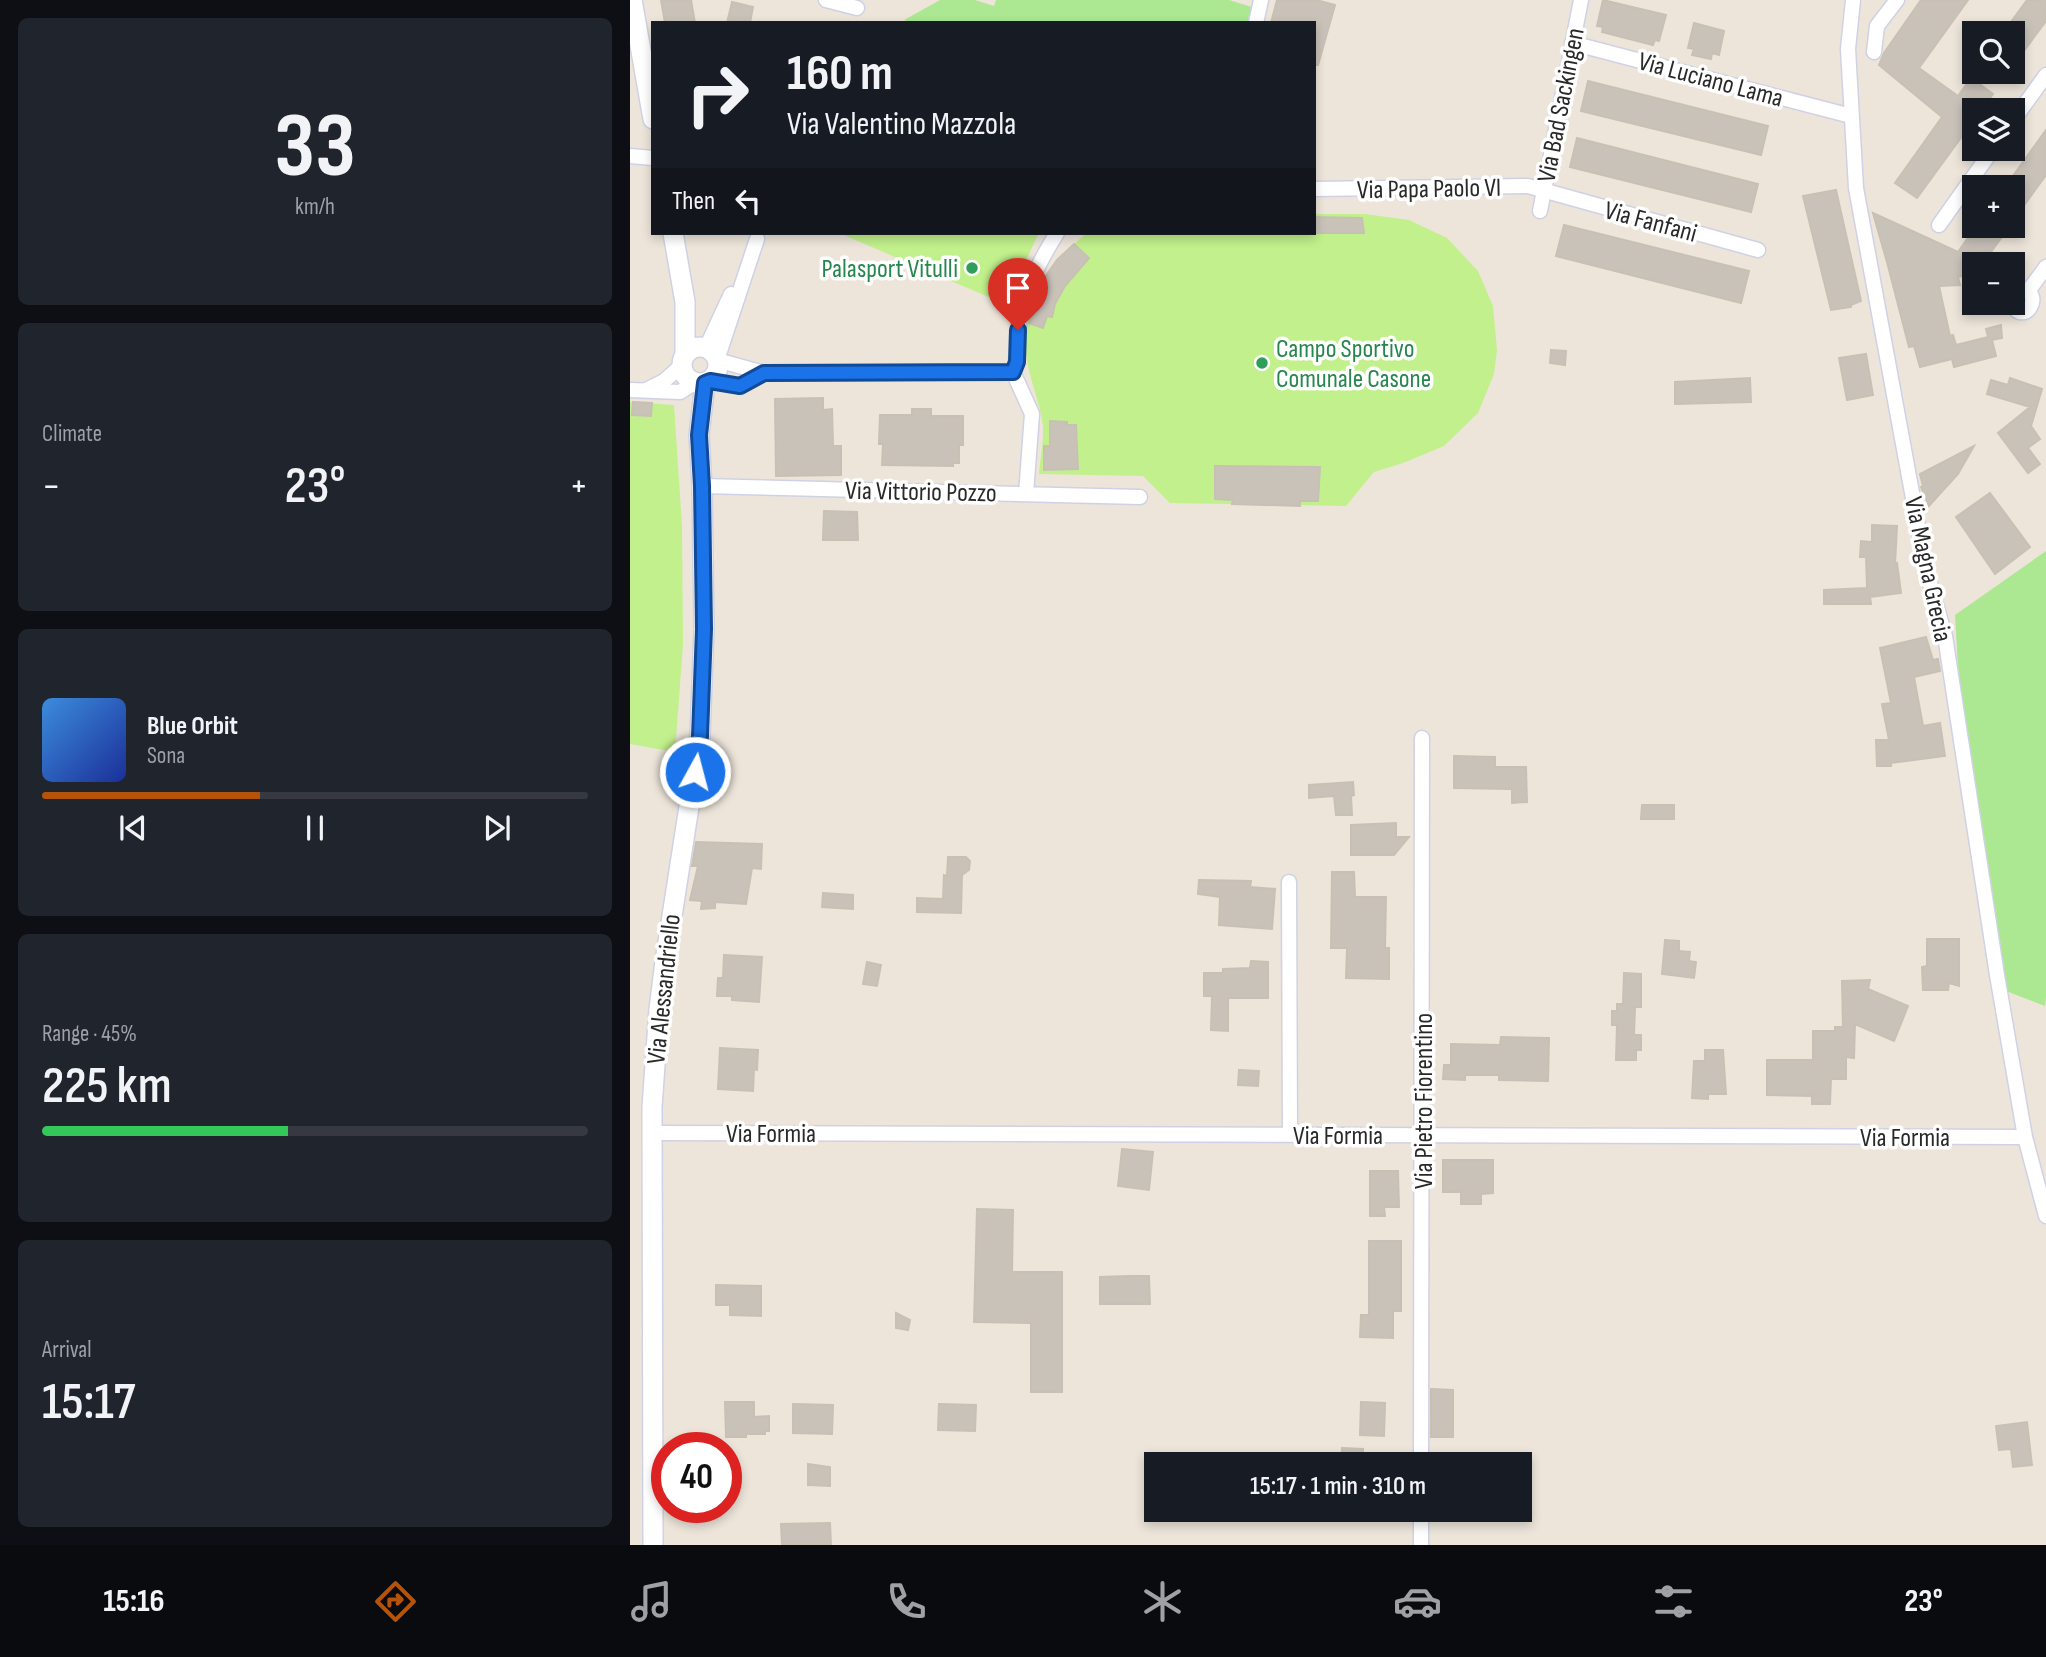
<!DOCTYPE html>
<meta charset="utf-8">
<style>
body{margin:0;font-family:"Sofia Sans Condensed",sans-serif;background:#20242c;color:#f1f3f6;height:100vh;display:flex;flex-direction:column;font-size:26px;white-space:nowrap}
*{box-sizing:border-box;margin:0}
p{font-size:23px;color:#9ea1a6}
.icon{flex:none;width:38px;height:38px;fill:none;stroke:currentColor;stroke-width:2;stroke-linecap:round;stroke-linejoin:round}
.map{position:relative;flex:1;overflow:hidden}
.side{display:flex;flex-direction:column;gap:18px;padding:18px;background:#0d0f14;width:630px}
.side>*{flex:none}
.banner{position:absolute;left:21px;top:21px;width:665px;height:214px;border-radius:0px;box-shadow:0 4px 10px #0003;background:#171b24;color:#f1f3f6;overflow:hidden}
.buttons{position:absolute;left:1332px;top:21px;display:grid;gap:14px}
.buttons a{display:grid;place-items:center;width:63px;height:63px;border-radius:0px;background:#171b24;box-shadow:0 4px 10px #0003;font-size:35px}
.speed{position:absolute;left:21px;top:1432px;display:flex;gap:14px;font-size:35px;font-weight:700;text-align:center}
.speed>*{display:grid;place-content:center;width:91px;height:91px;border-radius:50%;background:#171b24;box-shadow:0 4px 10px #0003;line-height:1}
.speed .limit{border:10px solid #d22;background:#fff;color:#111}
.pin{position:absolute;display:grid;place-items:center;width:60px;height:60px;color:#fff;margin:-72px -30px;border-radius:50% 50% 50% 0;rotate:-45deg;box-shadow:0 0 7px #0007}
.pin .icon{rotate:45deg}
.me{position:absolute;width:77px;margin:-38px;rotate:7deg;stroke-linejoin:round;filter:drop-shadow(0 0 5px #0008)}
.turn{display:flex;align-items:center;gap:24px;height:147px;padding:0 21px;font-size:32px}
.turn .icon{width:91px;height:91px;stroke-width:2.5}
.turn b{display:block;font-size:49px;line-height:60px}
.then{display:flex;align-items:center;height:66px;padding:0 21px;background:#0003;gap:14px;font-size:26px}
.big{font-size:52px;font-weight:600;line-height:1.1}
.side .tile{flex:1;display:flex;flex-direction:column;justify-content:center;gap:10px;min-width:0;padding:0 24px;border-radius:10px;background:#20242c}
.side .dial{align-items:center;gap:0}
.dial b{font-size:91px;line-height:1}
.song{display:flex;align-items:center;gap:21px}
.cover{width:84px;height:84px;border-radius:10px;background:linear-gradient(135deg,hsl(210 70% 55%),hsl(230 70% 35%))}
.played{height:7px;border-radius:4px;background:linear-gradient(90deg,#b45309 40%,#363941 40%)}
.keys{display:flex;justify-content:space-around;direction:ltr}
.heat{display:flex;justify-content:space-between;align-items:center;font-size:38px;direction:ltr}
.charge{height:10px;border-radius:5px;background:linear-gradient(90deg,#34c759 45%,#363941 0)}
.trip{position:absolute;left:514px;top:1452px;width:388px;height:70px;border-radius:0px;background:#171b24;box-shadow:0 4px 10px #0003;font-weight:600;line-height:70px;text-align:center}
.tab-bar{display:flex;height:112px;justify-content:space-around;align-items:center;background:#090b0e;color:#9ea1a6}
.tab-bar .icon{width:49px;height:49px}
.tab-bar .selected{color:#b45309}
.tab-bar b{font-size:32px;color:#f1f3f6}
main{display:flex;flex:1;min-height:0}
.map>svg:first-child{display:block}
</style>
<main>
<section class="side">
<div class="tile dial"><b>33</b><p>km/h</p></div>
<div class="tile"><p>Climate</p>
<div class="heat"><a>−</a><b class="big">23°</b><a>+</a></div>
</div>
<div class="tile">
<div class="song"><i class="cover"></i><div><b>Blue Orbit</b><p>Sona</p></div></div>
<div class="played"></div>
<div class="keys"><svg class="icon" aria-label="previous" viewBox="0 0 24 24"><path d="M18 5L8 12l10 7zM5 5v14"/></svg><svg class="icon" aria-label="pause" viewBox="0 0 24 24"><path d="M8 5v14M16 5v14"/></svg><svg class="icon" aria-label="next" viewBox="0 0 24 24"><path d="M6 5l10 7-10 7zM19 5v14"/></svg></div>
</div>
<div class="tile"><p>Range · 45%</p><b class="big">225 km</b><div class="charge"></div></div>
<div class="tile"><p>Arrival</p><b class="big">15:17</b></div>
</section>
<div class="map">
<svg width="1416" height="1545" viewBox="0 0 1416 1545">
<rect width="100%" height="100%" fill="#ede5da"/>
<path fill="#ace891" d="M310,0H345L364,6L366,0H599L622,7L617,23H283L274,20Z
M1416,551V996L1415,1006L1376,991L1329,685L1325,615Z"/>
<path fill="#c2f08c" d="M684,214H735L779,220L817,238L848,271L863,306L867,350L864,374L848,413L814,446L773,463L744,472L716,506L540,503L513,476L409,474C410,459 414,441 413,426C410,401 398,377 396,352C392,303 421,262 457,233H684Z
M209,233H409L375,304Z
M0,402L44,405L52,526L53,644L45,752L0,744Z"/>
<path fill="#c8c2b9" stroke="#c8c1b3" stroke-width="2" d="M31,0H61L65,23H35Z
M647,0H686L705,5L688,65H684V23H641Z
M973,0L1036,15L1029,41L1025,40L1023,45L972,32L973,27L967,26Z
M1291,0H1338L1289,68L1328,96L1341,78L1363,94L1351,110H1344V120L1287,198L1265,183L1312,117L1249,65L1254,53Z
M1397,0H1416V21L1382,67V33H1373Z
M102,2L123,7L120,23H97Z
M1064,23L1094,31L1089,55L1082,53L1081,59L1062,55L1064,49L1058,48Z
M958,81L1138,126L1131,155L951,111Z
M1416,130V175L1382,222V187H1375Z
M947,138L1128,184L1121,212L940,167Z
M1206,190L1231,301L1221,305V307L1201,310L1173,196Z
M1243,213L1328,252L1346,226H1380L1352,264H1344V274L1328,277L1330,285L1309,286L1320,336L1323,335L1326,345L1358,337L1356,329L1371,325L1372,338L1362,340L1366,356L1324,367L1322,359L1290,367L1284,346L1279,347L1257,262Z
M684,217L732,218L734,233H684Z
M934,225L1119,271L1111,303L926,256Z
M444,244L459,258L435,286L425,304L422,317L417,316L413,328L399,323L406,297L415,277L427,260Z
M921,350L936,351L935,365L920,363Z
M1236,354L1243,395L1217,400L1209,358Z
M1120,378L1121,402L1045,404V382Z
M1380,378L1412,389L1401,426L1410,439L1398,448L1410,464L1398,473L1368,433L1400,407L1357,394L1361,380L1378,385Z
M193,398V410L202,409L203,446H211V475L146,476L145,399Z
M3,402L22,403L21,416L2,415Z
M282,409H301V416H333V445H329V463H323V466L252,465L253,444H249L250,415H282Z
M420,421L437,422V425H446L448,469L414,470V446H420Z
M1344,446L1328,474L1299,506L1291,487L1293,486L1290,474Z
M585,466L690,467L688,501H670V506L602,504L603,500L585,499Z
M1360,493L1400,547L1365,574L1326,517Z
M194,511L227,512L228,540H193Z
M1242,525L1267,526L1265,564L1267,563L1271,593L1240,597L1241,604H1194V590L1237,588L1236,557H1230L1231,541L1242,542Z
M1296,637L1303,660L1308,659L1310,671L1284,677L1293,726L1310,723L1315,756L1261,763V766H1247L1246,740H1259L1252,704L1261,703L1250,648Z
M824,756L865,757V767H896L897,802L882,803V789L824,788Z
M723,782L724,795L721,796L722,815H706L704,796L679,798V785Z
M1012,805H1044V819H1011Z
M766,823V837H779L764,855H721V825Z
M66,842L132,844L131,869L122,868L116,904L85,902V908L71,909L72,901L60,900L68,866H62Z
M318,857H336L340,861L339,870L332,875L331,913L287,912V898L313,899L314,875L317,876Z
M702,872H724L725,897H756L755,948H759V979L716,978L717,948H701Z
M569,880L621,881L620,887L645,889L642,929L589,925L590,897L568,894Z
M193,893L223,895V909L192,907Z
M1297,939H1329V986L1319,983L1318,990H1293L1292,967L1297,966Z
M1035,940L1049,941V951L1060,952L1059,961L1066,962L1064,978L1032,974Z
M94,955L132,957L129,1002L102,1000V996H87L88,978H93Z
M621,961L638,962V998H598V1031L581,1030L582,996H574V973H593V969L620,968Z
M237,962L251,965L247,986L233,984Z
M994,973L1011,974V1007H1005L1004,1035H1011V1050H1006V1060H986L987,1025H982V1011H987V1004H993Z
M1240,980L1238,989L1278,1006L1264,1041L1225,1024L1224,1058L1216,1057V1079H1201L1200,1104H1182V1096L1137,1095V1060H1183V1031H1205V1027H1213L1212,981Z
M871,1037L919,1038L918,1081L869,1080V1075H835V1080L813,1079L814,1065H821V1044L870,1045Z
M90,1048L128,1050L127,1070L124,1069L123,1091L88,1089Z
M1075,1050H1093L1096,1094H1078V1099L1062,1098L1064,1061H1075Z
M609,1070L629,1071L628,1086L608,1085Z
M492,1149L523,1152L519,1190L488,1186Z
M813,1160H863V1193L851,1194V1204H831V1192H813Z
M740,1171H768L769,1207H754L755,1216H740Z
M347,1209L383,1210L382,1272H432V1392H401V1323L344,1322Z
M739,1241H771V1311H763V1338L730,1337L731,1315H739Z
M499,1276H519L520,1304H470V1277Z
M86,1285L131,1286V1316L100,1315V1305H86Z
M266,1313L280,1320L278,1330L266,1328Z
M801,1389L823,1390V1437H801Z
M95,1402H124V1417L139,1416V1431H135V1434H116V1437H96Z
M731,1402L755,1403L754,1436L730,1435Z
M163,1404L203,1405L202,1434L163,1433Z
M309,1404L346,1405L345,1431L308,1430Z
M1397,1422L1402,1465L1383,1467L1381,1449L1369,1450L1366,1426Z
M712,1448L733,1449V1465H711Z
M178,1464L200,1467V1486L178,1485Z
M200,1523L201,1545H152L151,1524Z"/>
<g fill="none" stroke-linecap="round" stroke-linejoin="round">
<g stroke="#cfd2e4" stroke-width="17">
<path id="street" d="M196,0L227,8
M1223,0L1218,49L1226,188L1296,569L1315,636L1367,975L1395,1137L1416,1216
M626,23L631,0
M942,43L1221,116
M1244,52L1247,26L1267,0
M1382,122L1416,75
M0,156L23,158
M684,189L898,186L1128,250
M910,211L951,0
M1309,225L1363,149
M127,239L87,360L134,373L383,372
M1399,290L1416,267
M1381,303C1395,330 1416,290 1390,289L1382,294
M76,348L101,294
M80,381L110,386L134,373
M0,390L50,392L64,383
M16,390L34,381L52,365
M72,486L510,497
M396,494L402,414L383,372C389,358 386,344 388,329C392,294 409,262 427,233
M659,882L660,1135
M21,1133L1395,1137
M791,1465L792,738
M791,1545V1510"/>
</g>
<g stroke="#cfd2e4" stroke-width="22">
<path id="secondary" d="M2,0L23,119
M43,233L55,302V354
M52 365a18 18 0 1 1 36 0a18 18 0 1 1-36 0Z
M23,1545L22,1107L29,1009L35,961L70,736L74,629L72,486L69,435L75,383"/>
</g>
<use href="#street" stroke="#fff" stroke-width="14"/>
<use href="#secondary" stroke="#fff" stroke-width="19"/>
</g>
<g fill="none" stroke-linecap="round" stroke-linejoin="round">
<g stroke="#114b97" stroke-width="18">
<path id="route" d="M65,772L70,736L74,629L72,486L69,435L75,383L80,381L110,386L134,373L383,372L387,362L388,330"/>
</g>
<use href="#route" stroke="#1a73e8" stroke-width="12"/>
</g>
<g fill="#2e9e5b" stroke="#fff" stroke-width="2.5">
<circle cx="342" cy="268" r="7"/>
<circle cx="632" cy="363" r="7"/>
</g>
<g text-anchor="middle" stroke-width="7" stroke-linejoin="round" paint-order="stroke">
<g font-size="26" fill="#292929" stroke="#fff">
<text transform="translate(1081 79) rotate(15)" y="9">Via Luciano Lama</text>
<text transform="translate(930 105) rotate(-79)" y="9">Via Bad Sackingen</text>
<text transform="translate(799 188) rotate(-1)" y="9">Via Papa Paolo VI</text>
<text transform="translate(1021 221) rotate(15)" y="9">Via Fanfani</text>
<text transform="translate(291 491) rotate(1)" y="9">Via Vittorio Pozzo</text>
<text transform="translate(1299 569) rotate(78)" y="9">Via Magna Grecia</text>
<text transform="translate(33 989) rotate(-84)" y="9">Via Alessandriello</text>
<text transform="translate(793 1101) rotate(-90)" y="9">Via Pietro Fiorentino</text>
<text x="141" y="1142">Via Formia</text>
<text x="708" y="1144">Via Formia</text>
<text x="1275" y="1146">Via Formia</text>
</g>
<g font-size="26" fill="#27864d" stroke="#fff" text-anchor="end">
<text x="328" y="277">Palasport Vitulli</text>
<text x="646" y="357" text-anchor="start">Campo Sportivo<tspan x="646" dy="30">Comunale Casone</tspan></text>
</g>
</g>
</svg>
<div class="buttons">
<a><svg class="icon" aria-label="search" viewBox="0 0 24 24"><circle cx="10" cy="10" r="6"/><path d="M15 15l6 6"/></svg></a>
<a><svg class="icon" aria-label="layers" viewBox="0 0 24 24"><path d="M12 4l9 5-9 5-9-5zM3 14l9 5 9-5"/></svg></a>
<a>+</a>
<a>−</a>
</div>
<div class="speed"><div class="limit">40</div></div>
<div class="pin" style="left:388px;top:330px;background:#d93025"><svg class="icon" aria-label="arrive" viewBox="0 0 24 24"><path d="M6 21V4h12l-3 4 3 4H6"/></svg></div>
<svg class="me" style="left:65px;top:772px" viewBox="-20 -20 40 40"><circle r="17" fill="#1a73e8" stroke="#fff" stroke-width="3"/><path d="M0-11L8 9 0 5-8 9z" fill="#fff"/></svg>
<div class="trip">15:17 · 1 min · 310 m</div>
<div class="banner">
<div class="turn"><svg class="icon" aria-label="right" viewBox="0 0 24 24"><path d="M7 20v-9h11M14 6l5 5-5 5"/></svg><div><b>160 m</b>Via Valentino Mazzola</div></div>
<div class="then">Then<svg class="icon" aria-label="left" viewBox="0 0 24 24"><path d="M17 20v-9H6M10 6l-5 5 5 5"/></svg></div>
</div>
</div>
</main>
<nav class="tab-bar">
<b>15:16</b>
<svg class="icon selected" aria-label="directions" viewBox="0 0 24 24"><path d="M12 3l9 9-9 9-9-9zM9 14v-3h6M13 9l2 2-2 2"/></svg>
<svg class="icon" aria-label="music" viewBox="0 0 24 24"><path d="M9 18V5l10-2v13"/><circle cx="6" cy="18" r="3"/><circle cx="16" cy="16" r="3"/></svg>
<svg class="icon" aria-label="phone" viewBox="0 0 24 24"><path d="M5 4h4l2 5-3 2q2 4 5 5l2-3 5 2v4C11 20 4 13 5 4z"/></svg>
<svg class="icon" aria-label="climate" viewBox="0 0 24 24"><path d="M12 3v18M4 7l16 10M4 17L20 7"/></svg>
<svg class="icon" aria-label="car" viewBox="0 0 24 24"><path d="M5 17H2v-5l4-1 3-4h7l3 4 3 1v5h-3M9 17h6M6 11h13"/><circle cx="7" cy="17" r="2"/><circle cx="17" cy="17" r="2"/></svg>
<svg class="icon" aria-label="filters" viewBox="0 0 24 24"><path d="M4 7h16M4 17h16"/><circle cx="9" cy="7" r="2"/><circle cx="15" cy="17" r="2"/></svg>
<b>23°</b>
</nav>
